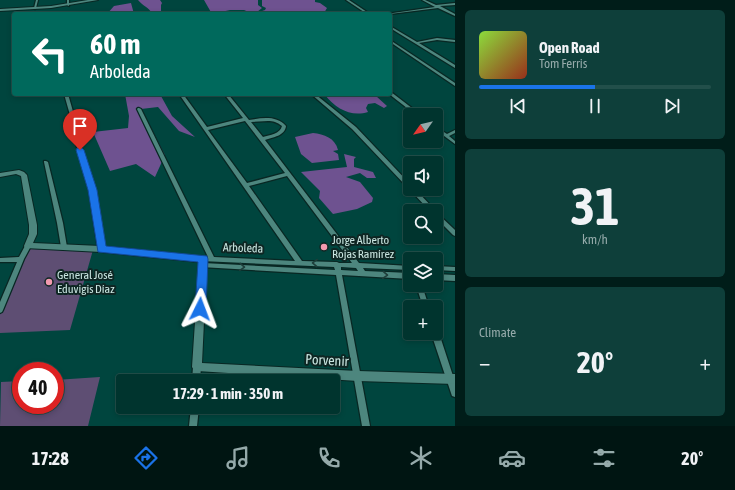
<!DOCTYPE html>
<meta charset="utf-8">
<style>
body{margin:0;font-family:"Asap Condensed",sans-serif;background:#0e3f3a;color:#f1f3f6;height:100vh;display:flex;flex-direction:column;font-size:15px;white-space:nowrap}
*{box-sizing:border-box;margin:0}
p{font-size:13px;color:#95aaaa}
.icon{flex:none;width:22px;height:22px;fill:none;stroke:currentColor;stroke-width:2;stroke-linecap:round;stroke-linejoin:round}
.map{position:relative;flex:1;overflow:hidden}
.side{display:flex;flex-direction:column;gap:10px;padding:10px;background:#001d19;width:280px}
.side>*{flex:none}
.top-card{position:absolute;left:12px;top:12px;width:380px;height:84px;border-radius:4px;box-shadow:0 2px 6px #0003,0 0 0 1px #224f4a;background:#00695c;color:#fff;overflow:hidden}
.needle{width:26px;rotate:236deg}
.fabs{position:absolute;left:403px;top:108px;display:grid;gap:8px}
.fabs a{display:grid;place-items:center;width:40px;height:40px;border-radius:4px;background:#00342e;box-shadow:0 2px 6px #0003,0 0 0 1px #224f4a;font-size:20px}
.speed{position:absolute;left:12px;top:362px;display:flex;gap:8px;font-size:20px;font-weight:700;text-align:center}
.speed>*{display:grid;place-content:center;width:52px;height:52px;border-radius:50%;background:#00342e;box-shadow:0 2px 6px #0003,0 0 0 1px #224f4a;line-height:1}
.speed .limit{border:6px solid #d22;background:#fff;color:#111}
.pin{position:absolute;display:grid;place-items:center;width:34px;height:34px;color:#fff;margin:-41px -17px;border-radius:50% 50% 50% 0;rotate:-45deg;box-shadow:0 0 4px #0007}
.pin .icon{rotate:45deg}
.me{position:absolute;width:44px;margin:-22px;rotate:3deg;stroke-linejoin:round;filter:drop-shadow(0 0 3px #0008)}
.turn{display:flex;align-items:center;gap:14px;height:84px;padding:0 12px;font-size:18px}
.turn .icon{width:52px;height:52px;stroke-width:2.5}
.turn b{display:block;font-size:28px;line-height:34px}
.big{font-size:30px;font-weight:700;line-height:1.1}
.side .tile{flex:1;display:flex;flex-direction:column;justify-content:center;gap:6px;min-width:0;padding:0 14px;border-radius:6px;background:#0e3f3a}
.side .dial{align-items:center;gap:0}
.dial b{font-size:52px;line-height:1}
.song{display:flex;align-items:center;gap:12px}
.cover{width:48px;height:48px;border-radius:6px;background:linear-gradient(135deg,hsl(90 70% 55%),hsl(10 70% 35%))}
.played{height:4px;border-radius:2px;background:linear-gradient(90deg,#1a73e8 50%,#224f4a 50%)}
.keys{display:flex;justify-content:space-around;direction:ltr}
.heat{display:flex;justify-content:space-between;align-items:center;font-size:22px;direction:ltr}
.trip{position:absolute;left:116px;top:374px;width:224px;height:40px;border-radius:4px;background:#00342e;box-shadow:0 2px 6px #0003,0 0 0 1px #224f4a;font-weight:700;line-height:40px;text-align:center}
.tabs{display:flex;height:64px;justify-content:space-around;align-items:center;background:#001512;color:#95aaaa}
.tabs .icon{width:28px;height:28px}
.tabs .on{color:#1a73e8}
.tabs b{font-size:18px;color:#f1f3f6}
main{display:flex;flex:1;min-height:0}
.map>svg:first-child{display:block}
</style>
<main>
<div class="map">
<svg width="455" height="426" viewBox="0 0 455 426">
<rect width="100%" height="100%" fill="#00453e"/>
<path fill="#5e4e73" d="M28,249L93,250L70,330L0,333V314Z
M100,377L88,426H0L1,382L21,381V405H55V380Z"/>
<path fill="#6e5290" d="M138,0H160L162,3L161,5V12L152,13C148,7 143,6 138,0Z
M204,0H258V5L262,8L257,12L251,13L244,10H230L212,14Z
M262,0H315V2L320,3L327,8L324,13L320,14H253L265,10L266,8L262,6Z
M131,3L134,14H107L114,6Z
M125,94H162L161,96L172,116L195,137L179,131L158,107L141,109L165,155L155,177L136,164L110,171L93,132L128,128L129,116Z
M341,94H388L389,95L376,96L387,106L384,108L375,103L368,104L366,108L368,112C351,117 336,109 325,95Z
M313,133C324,134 335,138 338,150L333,151L338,154L339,160L312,163L301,154L295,137Z
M344,154L356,157L354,159V167L373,172L376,178H367L360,173L346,177L360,182L373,198L372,202L357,209L333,214L319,198L320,191L301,172L347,167Z"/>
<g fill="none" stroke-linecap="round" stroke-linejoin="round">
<g stroke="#082723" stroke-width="2.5">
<path id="minor" d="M36,0H38L36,8L35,9L34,8Z
M67,0H69V6L67,5Z
M346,0H349L370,14H367Z
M422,0H425L436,5L455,3V5L440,6L455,14V16L438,8L390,14H386L435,7Z
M390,26L417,42L437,38L455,40V42L437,40L419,43L455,65V68L390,28Z
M390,40L455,83V86L390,42Z
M390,92H391L421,115H416L389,94H390Z
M64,94H68L74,115L78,137L95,190L104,249L103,251H99L98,249L89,190L74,137L70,115Z
M179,94H183L207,127L243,118L224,94H228L249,120C262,118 276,115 286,126C285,136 273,137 265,140L359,263L410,266V270L363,268L365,271L410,273V279L342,275L370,426H362L336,275L201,267L200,265L201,263H203L335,270L334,267L201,261L200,259L201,257H208L137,109L138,108H139L141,109L214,257L295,261ZM245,121L285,173L247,183L208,130ZM268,121C273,121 277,122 282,126C280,134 270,135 263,137L251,122ZM287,176L352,263H339L337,262H335L302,261L249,186ZM341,267L356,268L358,271L341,270Z
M311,94H315L356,127L410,184V189H415L436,211H430L410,190V189L408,188L352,129Z
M436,127L447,134L455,130V133L449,136L455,141V144L436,130Z
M44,161H46L48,162L63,223L67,247L66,249H62L61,247L57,223L44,162Z
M436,213L438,214L455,230V236L453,235L436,218Z
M26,244H30L31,246L24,259L3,310L2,312L0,313V302L17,262H0V258L19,257Z
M436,266L455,267V271L436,270Z
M436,274L455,275V281L436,280Z
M416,285H422L429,307H423Z
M436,330L439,333L455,382V397L452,396L431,333H436Z
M197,363L200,365L201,367L200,381H192L193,367L194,365Z
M191,407H199L197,426H189Z"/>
</g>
<g stroke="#082723" stroke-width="2">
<path id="tertiary" d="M19,170L24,172L27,175L37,225V234L33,243L101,246L206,257L207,259L202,363L358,371L455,374V384L358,381L197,371L194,370L192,367L199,262L101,252L25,248L24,246L29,234V225L21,176L16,174L0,177V173Z"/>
</g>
<g stroke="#082723" stroke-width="2">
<path id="secondary" d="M88,0H98L51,8L0,11V9L51,6Z"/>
</g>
<use href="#minor" fill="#4d867e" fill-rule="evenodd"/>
<use href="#tertiary" fill="#4d867e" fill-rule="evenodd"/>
<use href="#secondary" fill="#4d867e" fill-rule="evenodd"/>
</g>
<defs><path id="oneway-chevron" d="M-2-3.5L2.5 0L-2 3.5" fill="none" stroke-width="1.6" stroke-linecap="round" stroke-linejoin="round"/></defs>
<g stroke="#1e3e3a">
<use href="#oneway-chevron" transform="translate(315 263) rotate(-178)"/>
<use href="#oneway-chevron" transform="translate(242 267) rotate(3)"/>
<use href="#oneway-chevron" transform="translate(385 275) rotate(3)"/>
</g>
<path fill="#1a73e8" stroke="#114b97" d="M77,148H82L84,150L97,190L106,246L207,256L208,259L206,309L204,312L200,314L196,312L195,309L198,262L98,252L88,190L76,150Z"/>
<g fill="#f29aaf" stroke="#0e2623" stroke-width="1.5">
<circle cx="324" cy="247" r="4"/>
<circle cx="49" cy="282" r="4"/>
</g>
<g text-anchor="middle" stroke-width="4" stroke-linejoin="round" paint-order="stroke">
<g font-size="12" fill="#cae6e1" stroke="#0e2623" text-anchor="start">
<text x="332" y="244">Jorge Alberto<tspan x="332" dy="14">Rojas Ramírez</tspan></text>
<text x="57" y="279">General José<tspan x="57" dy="14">Eduvigis Díaz</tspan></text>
</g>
<g font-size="12" fill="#cae6e1" stroke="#0e2623">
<text transform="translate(243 248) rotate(2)" y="4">Arboleda</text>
</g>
<g font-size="14" fill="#cae6e1" stroke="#0e2623">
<text transform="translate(327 360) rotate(3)" y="5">Porvenir</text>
</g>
</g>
</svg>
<div class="fabs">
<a><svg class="needle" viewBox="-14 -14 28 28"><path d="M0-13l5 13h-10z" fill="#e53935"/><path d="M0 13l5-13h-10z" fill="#95aaaa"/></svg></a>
<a><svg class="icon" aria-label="sound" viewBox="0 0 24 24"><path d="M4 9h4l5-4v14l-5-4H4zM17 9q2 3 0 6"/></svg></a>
<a><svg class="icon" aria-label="search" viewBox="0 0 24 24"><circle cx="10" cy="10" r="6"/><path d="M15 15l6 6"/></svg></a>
<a><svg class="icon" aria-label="layers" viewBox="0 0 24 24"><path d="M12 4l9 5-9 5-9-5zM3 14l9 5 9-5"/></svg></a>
<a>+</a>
</div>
<div class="speed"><div class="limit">40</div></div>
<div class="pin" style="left:80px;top:150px;background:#d93025"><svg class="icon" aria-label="arrive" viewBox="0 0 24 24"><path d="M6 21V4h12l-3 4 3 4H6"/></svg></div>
<svg class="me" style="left:200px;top:309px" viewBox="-20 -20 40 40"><path d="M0-17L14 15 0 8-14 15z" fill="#1a73e8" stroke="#fff" stroke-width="4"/></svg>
<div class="trip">17:29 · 1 min · 350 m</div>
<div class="top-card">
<div class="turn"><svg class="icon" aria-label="left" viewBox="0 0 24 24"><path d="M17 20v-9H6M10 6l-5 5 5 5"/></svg><div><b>60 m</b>Arboleda</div></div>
</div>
</div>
<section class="side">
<div class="tile">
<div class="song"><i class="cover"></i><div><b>Open Road</b><p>Tom Ferris</p></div></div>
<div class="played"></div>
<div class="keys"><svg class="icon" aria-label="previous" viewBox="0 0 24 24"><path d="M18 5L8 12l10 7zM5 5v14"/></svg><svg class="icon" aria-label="pause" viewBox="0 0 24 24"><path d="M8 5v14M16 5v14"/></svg><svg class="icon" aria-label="next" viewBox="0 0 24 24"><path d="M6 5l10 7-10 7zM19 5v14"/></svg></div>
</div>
<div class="tile dial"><b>31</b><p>km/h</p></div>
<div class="tile"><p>Climate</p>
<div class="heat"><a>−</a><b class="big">20°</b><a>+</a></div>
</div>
</section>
</main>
<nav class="tabs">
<b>17:28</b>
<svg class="icon on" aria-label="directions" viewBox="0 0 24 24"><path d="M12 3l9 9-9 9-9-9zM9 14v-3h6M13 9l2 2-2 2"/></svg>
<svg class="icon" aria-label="music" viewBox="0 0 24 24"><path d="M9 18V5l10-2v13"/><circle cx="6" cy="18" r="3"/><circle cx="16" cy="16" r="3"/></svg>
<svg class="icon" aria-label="phone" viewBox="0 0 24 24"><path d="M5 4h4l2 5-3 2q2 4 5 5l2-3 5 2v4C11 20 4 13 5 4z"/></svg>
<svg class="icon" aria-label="climate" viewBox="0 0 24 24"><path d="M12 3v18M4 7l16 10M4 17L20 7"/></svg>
<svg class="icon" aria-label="car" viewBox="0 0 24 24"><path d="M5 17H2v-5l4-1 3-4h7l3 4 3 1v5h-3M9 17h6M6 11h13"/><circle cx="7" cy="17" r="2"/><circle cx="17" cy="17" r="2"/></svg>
<svg class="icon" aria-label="filters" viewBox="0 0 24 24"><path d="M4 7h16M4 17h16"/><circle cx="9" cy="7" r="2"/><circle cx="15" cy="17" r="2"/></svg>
<b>20°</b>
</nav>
